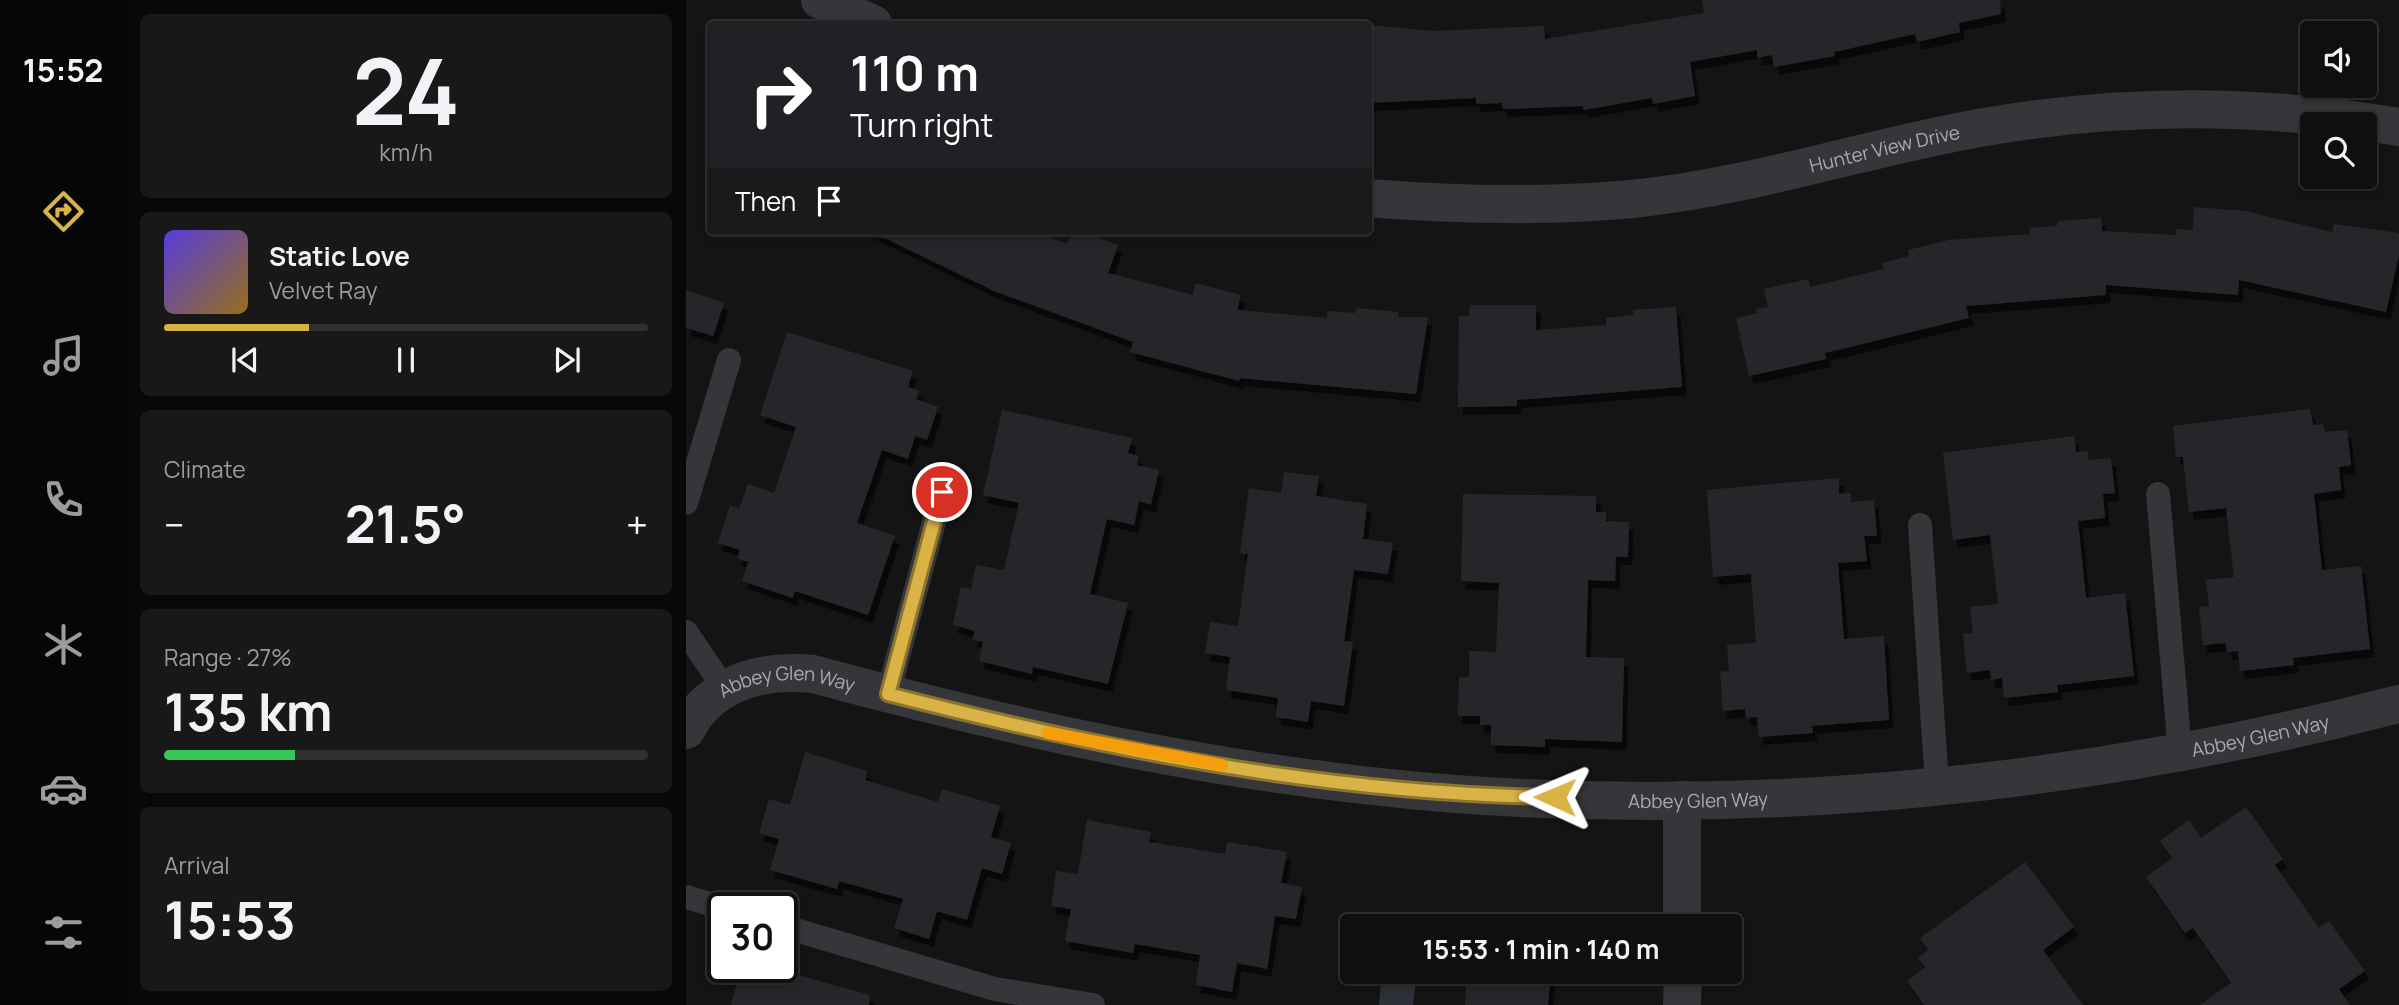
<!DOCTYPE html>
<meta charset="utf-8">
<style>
body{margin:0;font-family:Manrope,sans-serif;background:#181819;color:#f1f3f6;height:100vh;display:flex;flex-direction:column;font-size:26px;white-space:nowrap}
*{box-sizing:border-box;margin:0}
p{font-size:23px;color:#9b9c9f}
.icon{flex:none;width:38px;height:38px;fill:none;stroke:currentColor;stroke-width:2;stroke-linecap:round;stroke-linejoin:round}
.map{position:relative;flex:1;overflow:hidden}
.panel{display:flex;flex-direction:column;gap:14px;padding:14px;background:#080809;width:560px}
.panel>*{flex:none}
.guide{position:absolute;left:21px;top:21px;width:665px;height:214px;border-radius:7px;box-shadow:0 4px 10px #0003,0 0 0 2px #2f2f30;background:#202124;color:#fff;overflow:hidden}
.controls{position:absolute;left:1614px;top:21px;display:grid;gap:14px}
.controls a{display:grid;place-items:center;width:77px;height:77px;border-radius:7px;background:#0f0f10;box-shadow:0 4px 10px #0003,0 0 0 2px #2f2f30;font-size:35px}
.speed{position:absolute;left:21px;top:892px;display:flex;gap:14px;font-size:35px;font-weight:700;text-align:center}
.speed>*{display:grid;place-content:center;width:91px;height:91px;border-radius:50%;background:#0f0f10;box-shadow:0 4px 10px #0003,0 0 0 2px #2f2f30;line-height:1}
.speed .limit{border:4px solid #111;border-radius:10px;background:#fff;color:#111}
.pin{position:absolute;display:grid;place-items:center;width:60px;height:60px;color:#fff;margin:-30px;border:4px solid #fff;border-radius:50%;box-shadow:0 2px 7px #0007}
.me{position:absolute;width:77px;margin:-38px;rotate:271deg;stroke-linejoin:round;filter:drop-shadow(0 0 5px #0008)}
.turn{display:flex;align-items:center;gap:24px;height:147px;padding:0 28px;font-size:32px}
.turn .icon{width:91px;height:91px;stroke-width:2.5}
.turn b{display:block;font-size:49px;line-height:60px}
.then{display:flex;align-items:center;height:66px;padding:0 28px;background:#0003;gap:14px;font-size:26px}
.big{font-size:52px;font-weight:700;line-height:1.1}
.panel .tile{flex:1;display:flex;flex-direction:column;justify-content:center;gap:10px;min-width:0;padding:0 24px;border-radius:10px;background:#181819}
.panel .dial{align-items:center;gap:0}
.dial b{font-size:91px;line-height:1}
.song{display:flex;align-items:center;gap:21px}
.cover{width:84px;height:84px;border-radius:10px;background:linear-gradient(135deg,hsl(250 70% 55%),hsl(40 70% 35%))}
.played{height:7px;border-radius:4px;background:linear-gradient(90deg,#dab347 30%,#2f2f30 30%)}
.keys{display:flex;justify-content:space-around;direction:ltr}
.heat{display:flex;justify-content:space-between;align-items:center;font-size:38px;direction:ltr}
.charge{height:10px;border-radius:5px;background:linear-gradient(90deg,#34c759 27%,#2f2f30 0)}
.trip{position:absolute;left:654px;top:914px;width:402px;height:70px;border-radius:7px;background:#0f0f10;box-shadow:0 4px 10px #0003,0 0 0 2px #2f2f30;font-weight:700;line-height:70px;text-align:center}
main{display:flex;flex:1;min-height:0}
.tab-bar{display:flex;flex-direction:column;width:126px;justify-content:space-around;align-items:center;background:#060606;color:#9b9c9f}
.tab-bar .icon{width:49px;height:49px}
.tab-bar .selected{color:#dab347}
.tab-bar b{font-size:32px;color:#f1f3f6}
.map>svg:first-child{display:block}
</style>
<main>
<nav class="tab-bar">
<b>15:52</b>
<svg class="icon selected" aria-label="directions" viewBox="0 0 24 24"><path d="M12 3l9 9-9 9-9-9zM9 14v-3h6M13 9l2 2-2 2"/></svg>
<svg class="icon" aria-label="music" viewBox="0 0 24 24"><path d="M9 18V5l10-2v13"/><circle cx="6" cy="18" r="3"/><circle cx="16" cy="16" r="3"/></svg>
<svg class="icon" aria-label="phone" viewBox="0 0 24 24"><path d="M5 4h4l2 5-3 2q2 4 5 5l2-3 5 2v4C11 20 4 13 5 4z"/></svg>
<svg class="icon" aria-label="climate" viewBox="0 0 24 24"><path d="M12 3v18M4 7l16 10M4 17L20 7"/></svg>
<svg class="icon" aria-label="car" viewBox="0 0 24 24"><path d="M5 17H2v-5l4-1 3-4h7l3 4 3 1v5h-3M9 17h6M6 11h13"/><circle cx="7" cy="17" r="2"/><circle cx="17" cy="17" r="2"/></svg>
<svg class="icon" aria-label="filters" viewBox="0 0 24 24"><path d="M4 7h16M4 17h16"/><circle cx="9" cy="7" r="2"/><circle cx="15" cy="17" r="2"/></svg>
</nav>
<section class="panel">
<div class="tile dial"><b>24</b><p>km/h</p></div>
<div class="tile">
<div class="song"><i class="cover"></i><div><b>Static Love</b><p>Velvet Ray</p></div></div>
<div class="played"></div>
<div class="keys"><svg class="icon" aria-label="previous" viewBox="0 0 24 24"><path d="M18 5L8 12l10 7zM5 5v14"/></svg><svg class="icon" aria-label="pause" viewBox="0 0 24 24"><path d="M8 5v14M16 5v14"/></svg><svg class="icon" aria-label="next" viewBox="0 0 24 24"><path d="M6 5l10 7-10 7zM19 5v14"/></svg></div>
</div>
<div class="tile"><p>Climate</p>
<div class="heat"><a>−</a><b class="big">21.5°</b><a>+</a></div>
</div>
<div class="tile"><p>Range · 27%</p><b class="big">135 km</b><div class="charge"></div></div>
<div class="tile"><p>Arrival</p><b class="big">15:53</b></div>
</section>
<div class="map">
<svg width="1713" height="1005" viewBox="0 0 1713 1005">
<defs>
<filter id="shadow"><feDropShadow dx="4.5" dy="8" stdDeviation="0" flood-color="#0009"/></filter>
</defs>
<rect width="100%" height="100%" fill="#141415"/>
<path fill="#2c3137" d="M696,971H731L727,1005H693Z"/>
<path fill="#272729" filter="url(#shadow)" d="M1016,0H1314L1315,14L1273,23L1274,32L1231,42L1229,34L1148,52L1149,56L1088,67L1086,55L1071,58V50L1004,62L1009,96L967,104L966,98L898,110L897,106L817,109L816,103L790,104V98L682,103V25L748,31L858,26L859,39L1018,13Z
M1508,207L1559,211L1646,232L1648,224L1713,233V255L1700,312L1553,280L1552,295L1420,285V295L1280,306L1283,318L1139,353L1140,359L1063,376L1050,318L1071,313L1070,309L1082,307L1078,289L1122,279L1124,287L1198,269L1196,263L1223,256L1222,250L1263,240L1344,234V228L1371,226L1372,221L1415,218L1416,231L1490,235V229L1507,230Z
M184,231H347L381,244L386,231H394L432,245L422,273L507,295L509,283L555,295L551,310L641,318V311L669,313L670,308L713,312L712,317H742L730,394L554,378L553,381L444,352L447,342L308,291Z
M0,290L38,303L27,336L0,328Z
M784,305H850V330L920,325V318L947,315V310L990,307L996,387L831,400V406L772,407L773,316H783Z
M101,332L227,371L222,387L233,390L230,399L252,407L241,440L229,436L222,459L196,450L171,523L209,536L182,615L109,591L107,598L56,581L62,562L51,558L54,550L32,543L44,505L53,509L62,484L88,493L110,427L74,415Z
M1624,409L1627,425L1637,424L1639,432L1661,430L1665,465L1653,467L1655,490L1628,494L1636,570L1675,566L1684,649L1607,658L1608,665L1554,671L1552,651L1541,652L1540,643L1517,645L1513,607L1523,606L1520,580L1548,577L1540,508L1503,512L1497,457H1490L1487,426Z
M316,410L446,438L442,453L453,456L451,465L473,470L465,505L453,501L448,525L421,519L404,594L442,603L422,684L347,667L346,674L293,661L297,642L286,639L289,631L267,625L275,587L285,589L290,565L318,570L333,503L297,495Z
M1388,436L1390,452L1401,451L1403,460L1425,458L1429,493L1417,494L1419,518L1392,521L1400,598L1439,593L1448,676L1371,685L1372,692L1318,698L1316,678L1305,680L1304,670L1281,673L1277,634L1287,633L1284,607L1312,604L1304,535L1267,540L1257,453Z
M598,472L633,476L630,496L681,504L677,539L707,543L702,574L668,570L658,641L667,642L658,706L625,701L622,722L590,717L592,698L540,690L544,657L519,653L524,622L552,626L562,554L554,553L563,488L595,493Z
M1153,478V494L1165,493V502L1188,500L1191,536H1178L1181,561L1152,563L1158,639L1198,636L1203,720L1126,726L1127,733L1073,737L1071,717L1060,718L1059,709L1037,711L1034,672L1043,671L1041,645L1070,643L1065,574L1027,577L1021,490Z
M777,494L910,496V512H920V521L943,522L942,557H930L929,581L902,580L900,657L938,658L936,742L859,739V747L805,745V725H794V716H772L773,677H783V651L810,652L813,583L775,581Z
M119,752L181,771L179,780L252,802L256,789L314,806L305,837L325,843L316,874L296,868L281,920L251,911L243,939L208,928L217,899L153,881L151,889L84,870L93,839L73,833L83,799L104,805Z
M1560,807L1597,859L1589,865L1633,928L1643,921L1679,971L1653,989L1664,1005H1514L1545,983L1507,928L1499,933L1460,877L1486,858L1474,841L1503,820L1515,838Z
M401,820L465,832L463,842L539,854L541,842L601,852L595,883L616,887L610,919L589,916L581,969L551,963L546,992L510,985L514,955L449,944L447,953L379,941L385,909L365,906L370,871L392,874Z
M1339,862L1388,927L1357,950L1397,1005H1238L1221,981L1239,967L1232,958L1242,950L1234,938Z
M55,968H86L184,995L183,1005H45Z
M781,971H865L862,1005H779Z"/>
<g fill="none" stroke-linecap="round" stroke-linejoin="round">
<path stroke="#35363a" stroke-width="24" d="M1472,494L1494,752
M0,503L43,360
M1234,525L1251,786
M0,632L39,689
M202,694L256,492
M0,897L38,908
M96,926L309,989L407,1005"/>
<g stroke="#35363a" stroke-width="38">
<path d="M134,0L187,24"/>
<path id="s1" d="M682,198C770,205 858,207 946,199C1064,187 1177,149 1293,128C1433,103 1572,103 1713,127"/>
<path id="s2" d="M0,730C25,682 77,669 127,674C338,731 551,777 769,794C1084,817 1407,783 1713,704"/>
<path d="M996,800V926"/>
<path d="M996,1005L997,971"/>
</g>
</g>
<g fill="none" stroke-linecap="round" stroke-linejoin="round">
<g stroke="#8e742e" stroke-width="18">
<path id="route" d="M256,492L202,694C420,750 644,794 869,797"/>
</g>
<use href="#route" stroke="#dab347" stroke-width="12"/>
<path stroke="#f59e0b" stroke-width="12" d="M362,733L536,765"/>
</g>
<g text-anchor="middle" stroke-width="7" stroke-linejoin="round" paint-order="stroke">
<g font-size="19" fill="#a7aab4" stroke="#0f0f10">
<text dy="7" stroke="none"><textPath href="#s1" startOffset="522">Hunter View Drive</textPath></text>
<text dy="7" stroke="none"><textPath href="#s2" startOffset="121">Abbey Glen Way</textPath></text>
<text dy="7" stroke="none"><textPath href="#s2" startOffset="1612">Abbey Glen Way</textPath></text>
<text dy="7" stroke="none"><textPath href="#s2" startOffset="1045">Abbey Glen Way</textPath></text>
</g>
</g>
</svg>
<div class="controls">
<a><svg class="icon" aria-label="sound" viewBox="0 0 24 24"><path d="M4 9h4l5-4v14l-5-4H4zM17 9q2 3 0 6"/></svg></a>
<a><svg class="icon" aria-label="search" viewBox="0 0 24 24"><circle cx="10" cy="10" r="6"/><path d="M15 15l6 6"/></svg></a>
</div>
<div class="speed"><div class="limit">30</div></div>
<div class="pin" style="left:256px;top:492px;background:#d93025"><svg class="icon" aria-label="arrive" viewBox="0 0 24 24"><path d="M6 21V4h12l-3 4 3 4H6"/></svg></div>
<svg class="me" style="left:869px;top:797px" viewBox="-20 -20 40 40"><path d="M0-17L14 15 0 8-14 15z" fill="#dab347" stroke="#fff" stroke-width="4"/></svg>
<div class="trip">15:53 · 1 min · 140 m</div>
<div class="guide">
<div class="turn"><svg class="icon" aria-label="right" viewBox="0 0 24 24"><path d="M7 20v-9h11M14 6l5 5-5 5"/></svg><div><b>110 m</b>Turn right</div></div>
<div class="then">Then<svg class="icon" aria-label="arrive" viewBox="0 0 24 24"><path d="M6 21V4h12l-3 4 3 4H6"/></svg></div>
</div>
</div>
</main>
